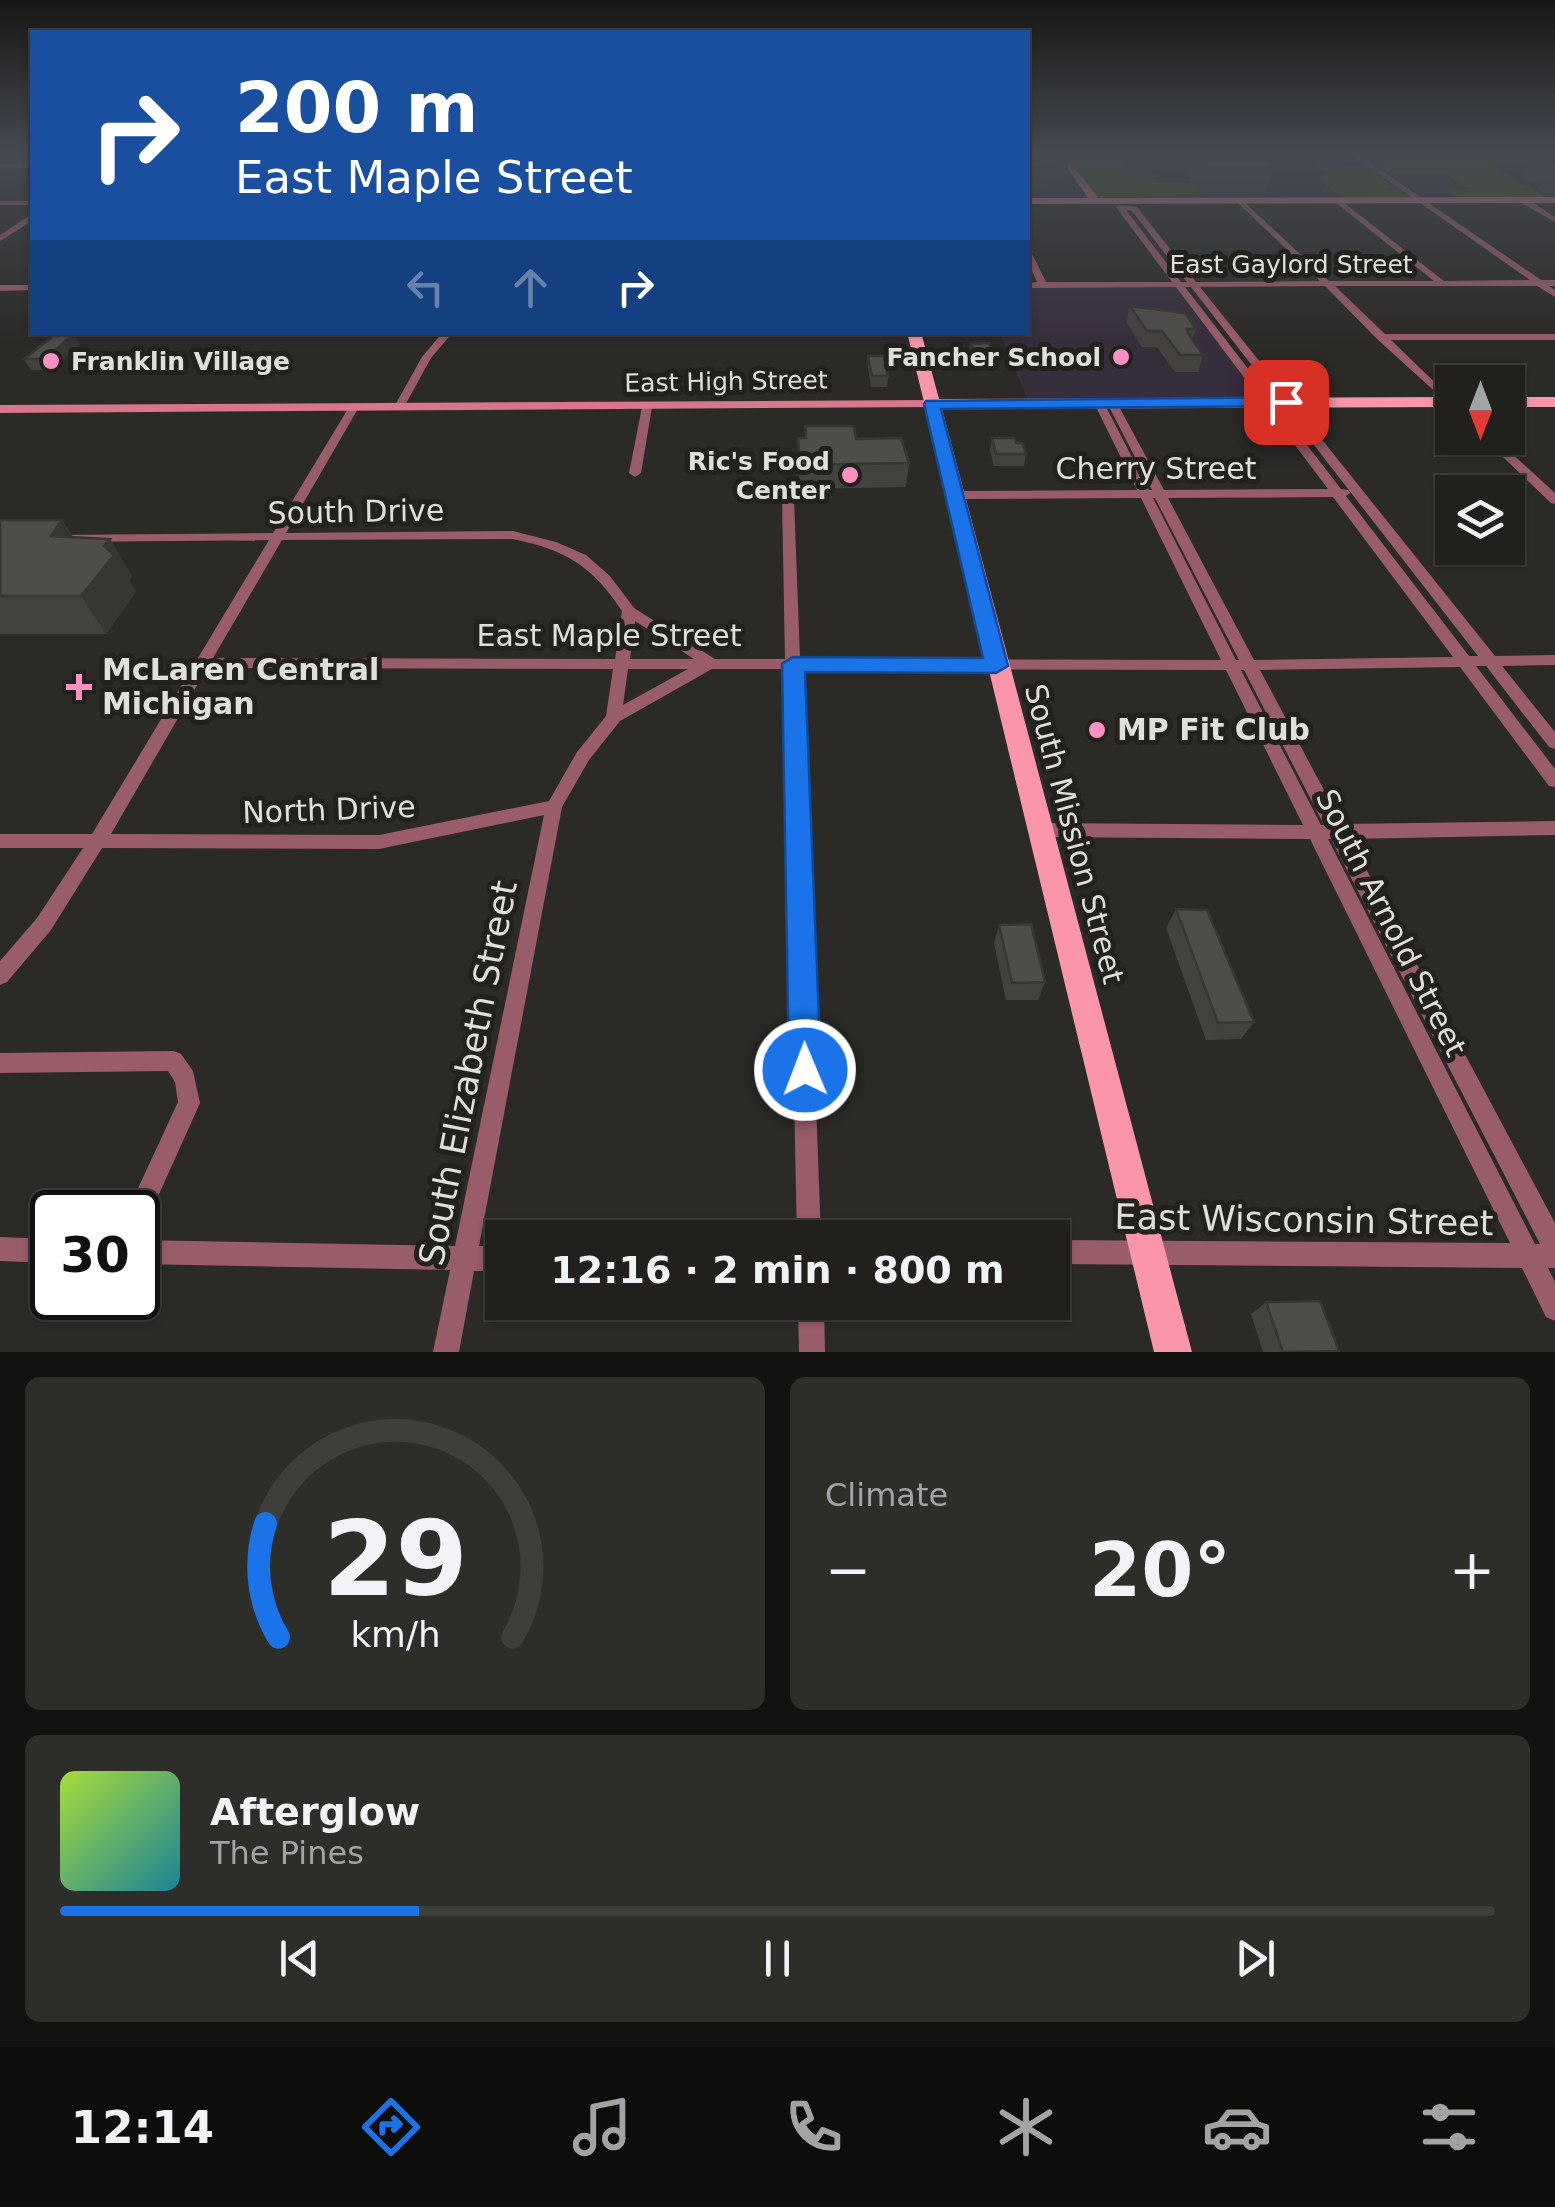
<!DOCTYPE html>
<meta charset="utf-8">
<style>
body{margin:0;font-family:"DejaVu Sans",sans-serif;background:#2d2d2a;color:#f1f3f6;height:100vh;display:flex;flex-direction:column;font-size:38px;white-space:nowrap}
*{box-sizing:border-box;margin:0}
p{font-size:32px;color:#a2a3a4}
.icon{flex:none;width:55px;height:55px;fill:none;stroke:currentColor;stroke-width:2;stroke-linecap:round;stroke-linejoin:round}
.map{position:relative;height:1352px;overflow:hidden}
.details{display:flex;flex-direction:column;gap:25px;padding:25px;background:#121210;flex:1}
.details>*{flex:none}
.guide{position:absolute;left:30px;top:30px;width:1000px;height:305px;border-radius:0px;box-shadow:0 2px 8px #0004,0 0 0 2px #3e3e3b;background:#1a4fa0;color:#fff;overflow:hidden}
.needle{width:65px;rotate:180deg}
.buttons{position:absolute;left:1435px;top:365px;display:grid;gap:20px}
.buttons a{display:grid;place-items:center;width:90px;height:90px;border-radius:0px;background:#21201d;box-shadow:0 2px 8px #0004,0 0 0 2px #3e3e3b;font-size:50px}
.speed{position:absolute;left:30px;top:1190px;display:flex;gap:20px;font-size:50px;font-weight:700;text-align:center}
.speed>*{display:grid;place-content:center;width:130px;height:130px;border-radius:50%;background:#21201d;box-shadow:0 2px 8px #0004,0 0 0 2px #3e3e3b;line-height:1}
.speed .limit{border:5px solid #111;border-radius:15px;background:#fff;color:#111}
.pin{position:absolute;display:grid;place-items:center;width:85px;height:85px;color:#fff;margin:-42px;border-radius:20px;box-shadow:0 5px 15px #0006}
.me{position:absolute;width:110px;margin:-55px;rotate:359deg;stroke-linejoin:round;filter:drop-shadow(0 0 8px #0008)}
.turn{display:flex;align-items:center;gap:35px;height:210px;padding:0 40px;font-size:45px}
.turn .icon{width:130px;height:130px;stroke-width:2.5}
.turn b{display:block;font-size:70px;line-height:85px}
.lanes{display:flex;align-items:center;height:95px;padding:0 40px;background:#0003;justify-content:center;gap:50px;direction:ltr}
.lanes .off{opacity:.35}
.big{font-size:75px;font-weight:800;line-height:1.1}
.details .widget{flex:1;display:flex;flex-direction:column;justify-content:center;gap:15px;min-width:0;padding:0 35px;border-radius:15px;background:#2d2d2a}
.details .dial{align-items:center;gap:0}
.dial svg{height:260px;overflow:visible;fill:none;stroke:#3e3e3b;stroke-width:7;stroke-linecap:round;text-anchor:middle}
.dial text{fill:#f1f3f6;stroke:none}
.song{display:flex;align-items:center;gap:30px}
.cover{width:120px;height:120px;border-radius:15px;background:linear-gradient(135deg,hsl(80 70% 55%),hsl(190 70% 35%))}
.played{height:10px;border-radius:5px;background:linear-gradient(90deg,#1a73e8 25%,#3e3e3b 25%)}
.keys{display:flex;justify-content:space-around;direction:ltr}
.heat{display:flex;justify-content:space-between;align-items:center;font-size:55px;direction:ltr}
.details .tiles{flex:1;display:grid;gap:25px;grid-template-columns:1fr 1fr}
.widget:last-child{grid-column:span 2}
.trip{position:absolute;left:485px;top:1220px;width:585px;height:100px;border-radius:0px;background:#21201d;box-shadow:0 2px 8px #0004,0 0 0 2px #3e3e3b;font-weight:800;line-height:100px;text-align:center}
.tabs{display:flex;height:160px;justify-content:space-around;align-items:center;background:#0d0d0c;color:#a2a3a4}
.tabs .icon{width:70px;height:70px}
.tabs .selected{color:#1a73e8}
.tabs b{font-size:45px;color:#f1f3f6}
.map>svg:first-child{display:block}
</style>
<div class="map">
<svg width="1555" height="1352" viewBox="0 0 1555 1352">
<rect width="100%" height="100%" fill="#2c2a27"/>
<path fill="#372e3d" d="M1028,153H1555V200L1028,199Z
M1177,284L1263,397L1027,398L1000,333L1028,332V285Z"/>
<path fill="#46510a" d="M1363,153H1553L1555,163L1490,165L1546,197H1456L1446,190L1469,189L1447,175H1395Z
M1060,155H1115L1129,173L1162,176L1150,177L1157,183H1193L1204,195L1093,198Z
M1316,166L1365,167L1407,197H1341L1319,180L1324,172Z"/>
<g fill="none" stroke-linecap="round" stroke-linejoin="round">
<path fill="#995c69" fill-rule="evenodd" d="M1048,153H1123L1120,155H1051Z
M1349,153H1356L1541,280H1555V286H1549L1555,290V297L1537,286H1335L1385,334H1555V340H1391L1452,399V407L1377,339L1325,286L1200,287L1495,656L1555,655V665L1502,666L1555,732V749L1549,747L1486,666H1476L1555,769V787L1549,786L1460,667L1260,670L1342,824L1555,821V835L1350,839L1555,1223V1268H1548L1555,1282V1321L1546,1317L1522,1268L1052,1264V1240L1510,1243L1310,839L1041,837L1035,835L1032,830L1035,825L1041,823L1303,825L1226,670L800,669L821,1238H797L785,669H712L620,721L589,760L562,807L479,1246L502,1247V1271H474L459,1352H433L450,1270L138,1264V1240L455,1246L544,815L379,849L102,848L51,930L7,982L0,985V961L37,918L83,848H0V834H92L269,540L61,542L56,541V535L273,533L349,407L354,404L359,407L286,533L513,531L556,542L586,555L610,576L634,608L715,659H785L782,498L788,494L794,498L800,659L1221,660L1141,498L953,499L947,495L953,491L1137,490L1094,403L1099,400L1104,403L1149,490H1152L1107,403L1108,401L1117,403L1164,490L1328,489L1176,287L1028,288V283L1037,282L1028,262V252L1032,254L1046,282H1172L1116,207L1120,205L1137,207L1196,282L1320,281L1238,203L1241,199L1329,281H1434L1335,202L1338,198L1444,281L1530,280ZM1126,210L1132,211L1187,282H1181ZM1185,287H1191L1478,656H1469L1346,496L1350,493L1348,490L1341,489ZM1333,497L1453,657L1254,660L1168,498ZM1153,498H1155L1239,660H1236ZM513,539C566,550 592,566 622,611L615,659L213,658L282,540ZM635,621L694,659H630ZM207,668L613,669L606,716L577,752L549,801L379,835L111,834ZM628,669H688L623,705ZM1241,670H1244L1324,825H1321ZM1328,839H1331L1540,1244H1535Z
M0,164H32V168H0Z
M1520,198H1526L1555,217V222L1520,202Z
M0,201H32V205H0Z
M29,216H32V221L0,241V235Z
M0,285H32V290L0,291Z
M443,332H453L431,358L403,409H395L394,407L422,357Z
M647,404L652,407L641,473L635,477L629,473L642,407Z
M1483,438H1495L1555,493V504L1551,503Z
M174,1051L181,1054L193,1071L200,1103L146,1223L138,1227V1212H127L178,1102L175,1082L168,1071L0,1073V1053Z
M0,1237L52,1239V1263L0,1261Z
M798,1302H824L825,1352H799Z"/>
<path fill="#d8778c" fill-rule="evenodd" d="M1036,153C1067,153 1081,175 1098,198L1555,197V203L1028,204V198H1088L1068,169Z
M932,400L939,404L937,407L0,413V405Z"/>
<path fill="#fa95aa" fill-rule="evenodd" d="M907,332H921L939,399L1452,397V407L942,409L1192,1352H1154Z
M1508,397H1555V407H1508Z"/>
</g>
<path fill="#44423f" d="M0,153H32V161L0,160Z
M1194,153H1257L1274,167L1265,194H1203L1188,177Z
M1299,153H1344L1340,164H1321L1312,156H1303Z
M1534,153L1555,155V193H1545L1522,177Z
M1130,306L1196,329L1192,340L1203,355L1198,372H1175L1157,347H1142L1126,322Z
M46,332L80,345L50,370H31L24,359L50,339Z
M971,344L996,359L994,370H976L969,355Z
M868,356L888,376L887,387H871L868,367Z
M805,426L856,439L909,463L906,487L799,489L798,438H805Z
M992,438L1016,443L1026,454L1024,466H994L990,450Z
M0,520H62L73,537L110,539L132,576L129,580L136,592L106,634H0Z
M1176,909L1254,1022L1241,1039L1206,1040L1166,928Z
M999,925L1045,982L1038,1000H1006L994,943Z
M1266,1302L1339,1351L1336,1352H1263L1251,1314Z"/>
<path fill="#373633" d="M1065,153H1071L1067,174L1043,192L1028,194V168Z
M74,334L80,345L50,370L44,359Z
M62,520L85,557L51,536Z
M110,539L132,576L129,580L136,592L106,634L81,596L104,546Z"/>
<path fill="#4f4d49" stroke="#373633" stroke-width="2.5" d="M1033,153H1065L1048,165L1028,168V155Z
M1196,153H1257L1274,167H1211Z
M1537,153L1555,155V164Z
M1130,306L1185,313L1196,329H1187L1188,333L1203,355H1180L1162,331H1147Z
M47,332H73L74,334L44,359H24L51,338Z
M989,343L996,359H978L971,344Z
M868,356H884L888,376H872Z
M805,426H854L856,439L901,438L909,463L800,465L798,438H806Z
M992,438H1014L1016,443H1022L1026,454H996Z
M0,520H62L51,536L110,539L104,546L114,555L81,596H0Z
M1176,909L1207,910L1254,1022L1218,1023Z
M1031,924L1045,982L1012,983L999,925Z
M1320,1301L1339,1351L1283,1352L1266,1302Z"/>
<linearGradient id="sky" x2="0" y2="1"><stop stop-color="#181715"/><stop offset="0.45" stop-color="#454a52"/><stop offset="1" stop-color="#454a52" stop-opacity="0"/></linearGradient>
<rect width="1555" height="342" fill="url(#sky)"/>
<path fill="#1a73e8" stroke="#114b97" stroke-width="2.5" d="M1286,397L1294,402L1292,406L941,409L1008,666L996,673L805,672L821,1070L816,1081L805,1086L794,1081L789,1070L782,664L793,657L983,658L924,404L926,401Z"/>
<g fill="#fc8fc3" stroke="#22211d" stroke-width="4">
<circle cx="1121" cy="357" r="10"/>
<circle cx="51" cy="361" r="10"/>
<circle cx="850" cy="475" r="10"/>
<path d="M74 672h10v10h10v10h-10v10h-10v-10h-10v-10h10z"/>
<circle cx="1097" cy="730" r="10"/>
</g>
<g text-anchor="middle" stroke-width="10" stroke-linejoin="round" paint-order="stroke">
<g font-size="25" fill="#e0dfdc" stroke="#22211d">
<text x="1291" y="273">East Gaylord Street</text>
<text transform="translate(726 381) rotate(-1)" y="9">East High Street</text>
</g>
<g font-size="25" font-weight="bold" fill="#e0dfdc" stroke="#22211d" text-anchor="end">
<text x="1101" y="366">Fancher School</text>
<text x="71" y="370" text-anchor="start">Franklin Village</text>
<text x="830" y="470">Ric's Food<tspan x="830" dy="29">Center</tspan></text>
</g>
<g font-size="30" fill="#e0dfdc" stroke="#22211d">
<text x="1156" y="479">Cherry Street</text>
<text transform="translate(356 512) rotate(-1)" y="10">South Drive</text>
<text x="609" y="646">East Maple Street</text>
<text transform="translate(329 810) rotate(-2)" y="10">North Drive</text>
<text transform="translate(1074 834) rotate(75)" y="10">South Mission Street</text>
<text transform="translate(1391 923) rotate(63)" y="10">South Arnold Street</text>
</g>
<g font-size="30" font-weight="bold" fill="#e0dfdc" stroke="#22211d" text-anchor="start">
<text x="102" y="680">McLaren Central<tspan x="102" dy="34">Michigan</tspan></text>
<text x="1117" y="740">MP Fit Club</text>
</g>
<g font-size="35" fill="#e0dfdc" stroke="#22211d">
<text transform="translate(468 1073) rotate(-79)" y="12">South Elizabeth Street</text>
<text transform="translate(1304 1220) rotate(1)" y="12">East Wisconsin Street</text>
</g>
</g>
</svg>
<div class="buttons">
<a><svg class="needle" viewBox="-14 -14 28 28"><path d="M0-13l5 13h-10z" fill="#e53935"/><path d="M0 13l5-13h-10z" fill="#a2a3a4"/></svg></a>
<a><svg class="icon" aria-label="layers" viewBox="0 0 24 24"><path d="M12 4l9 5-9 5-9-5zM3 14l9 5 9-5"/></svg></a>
</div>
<div class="speed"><div class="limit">30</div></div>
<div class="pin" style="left:1286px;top:402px;background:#d93025"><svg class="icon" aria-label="arrive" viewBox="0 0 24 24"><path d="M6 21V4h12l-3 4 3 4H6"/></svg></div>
<svg class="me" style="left:805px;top:1070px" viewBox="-20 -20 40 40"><circle r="17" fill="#1a73e8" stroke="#fff" stroke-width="3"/><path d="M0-11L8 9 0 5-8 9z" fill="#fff"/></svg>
<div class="trip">12:16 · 2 min · 800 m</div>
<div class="guide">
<div class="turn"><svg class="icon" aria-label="right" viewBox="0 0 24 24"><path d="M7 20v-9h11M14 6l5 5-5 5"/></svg><div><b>200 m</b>East Maple Street</div></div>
<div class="lanes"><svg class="icon off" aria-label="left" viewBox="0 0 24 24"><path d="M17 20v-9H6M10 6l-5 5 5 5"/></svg><svg class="icon off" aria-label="ahead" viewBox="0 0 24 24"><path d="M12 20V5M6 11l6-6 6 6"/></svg><svg class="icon" aria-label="right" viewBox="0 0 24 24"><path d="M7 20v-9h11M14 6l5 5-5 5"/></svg></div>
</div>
</div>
<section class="details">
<div class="tiles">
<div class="widget dial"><svg viewBox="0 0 100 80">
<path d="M14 69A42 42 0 1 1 86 69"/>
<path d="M14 69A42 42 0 0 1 10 34" stroke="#1a73e8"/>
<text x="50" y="56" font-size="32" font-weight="700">29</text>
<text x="50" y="72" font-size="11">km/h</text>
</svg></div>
<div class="widget"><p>Climate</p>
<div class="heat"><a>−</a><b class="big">20°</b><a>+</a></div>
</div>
<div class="widget">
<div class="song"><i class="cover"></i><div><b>Afterglow</b><p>The Pines</p></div></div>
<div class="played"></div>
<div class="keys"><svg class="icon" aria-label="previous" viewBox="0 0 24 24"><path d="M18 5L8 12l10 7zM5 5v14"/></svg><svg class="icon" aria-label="pause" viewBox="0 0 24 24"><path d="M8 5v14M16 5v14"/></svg><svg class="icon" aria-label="next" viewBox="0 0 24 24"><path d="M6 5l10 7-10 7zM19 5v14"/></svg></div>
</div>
</div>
</section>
<nav class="tabs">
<b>12:14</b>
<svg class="icon selected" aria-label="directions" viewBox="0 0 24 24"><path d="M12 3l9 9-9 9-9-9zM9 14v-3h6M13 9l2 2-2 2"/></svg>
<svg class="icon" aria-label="music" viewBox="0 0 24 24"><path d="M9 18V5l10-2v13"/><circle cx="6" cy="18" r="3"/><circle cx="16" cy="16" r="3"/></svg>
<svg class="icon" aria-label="phone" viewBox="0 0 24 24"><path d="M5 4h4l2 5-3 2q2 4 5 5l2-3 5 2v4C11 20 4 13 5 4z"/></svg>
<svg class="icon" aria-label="climate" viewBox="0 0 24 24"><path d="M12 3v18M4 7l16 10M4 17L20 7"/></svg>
<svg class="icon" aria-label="car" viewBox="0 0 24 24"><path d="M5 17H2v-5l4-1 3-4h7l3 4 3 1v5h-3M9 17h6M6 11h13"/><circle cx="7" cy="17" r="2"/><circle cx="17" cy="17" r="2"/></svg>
<svg class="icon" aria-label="filters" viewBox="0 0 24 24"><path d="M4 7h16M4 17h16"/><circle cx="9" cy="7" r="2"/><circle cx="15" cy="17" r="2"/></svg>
</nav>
